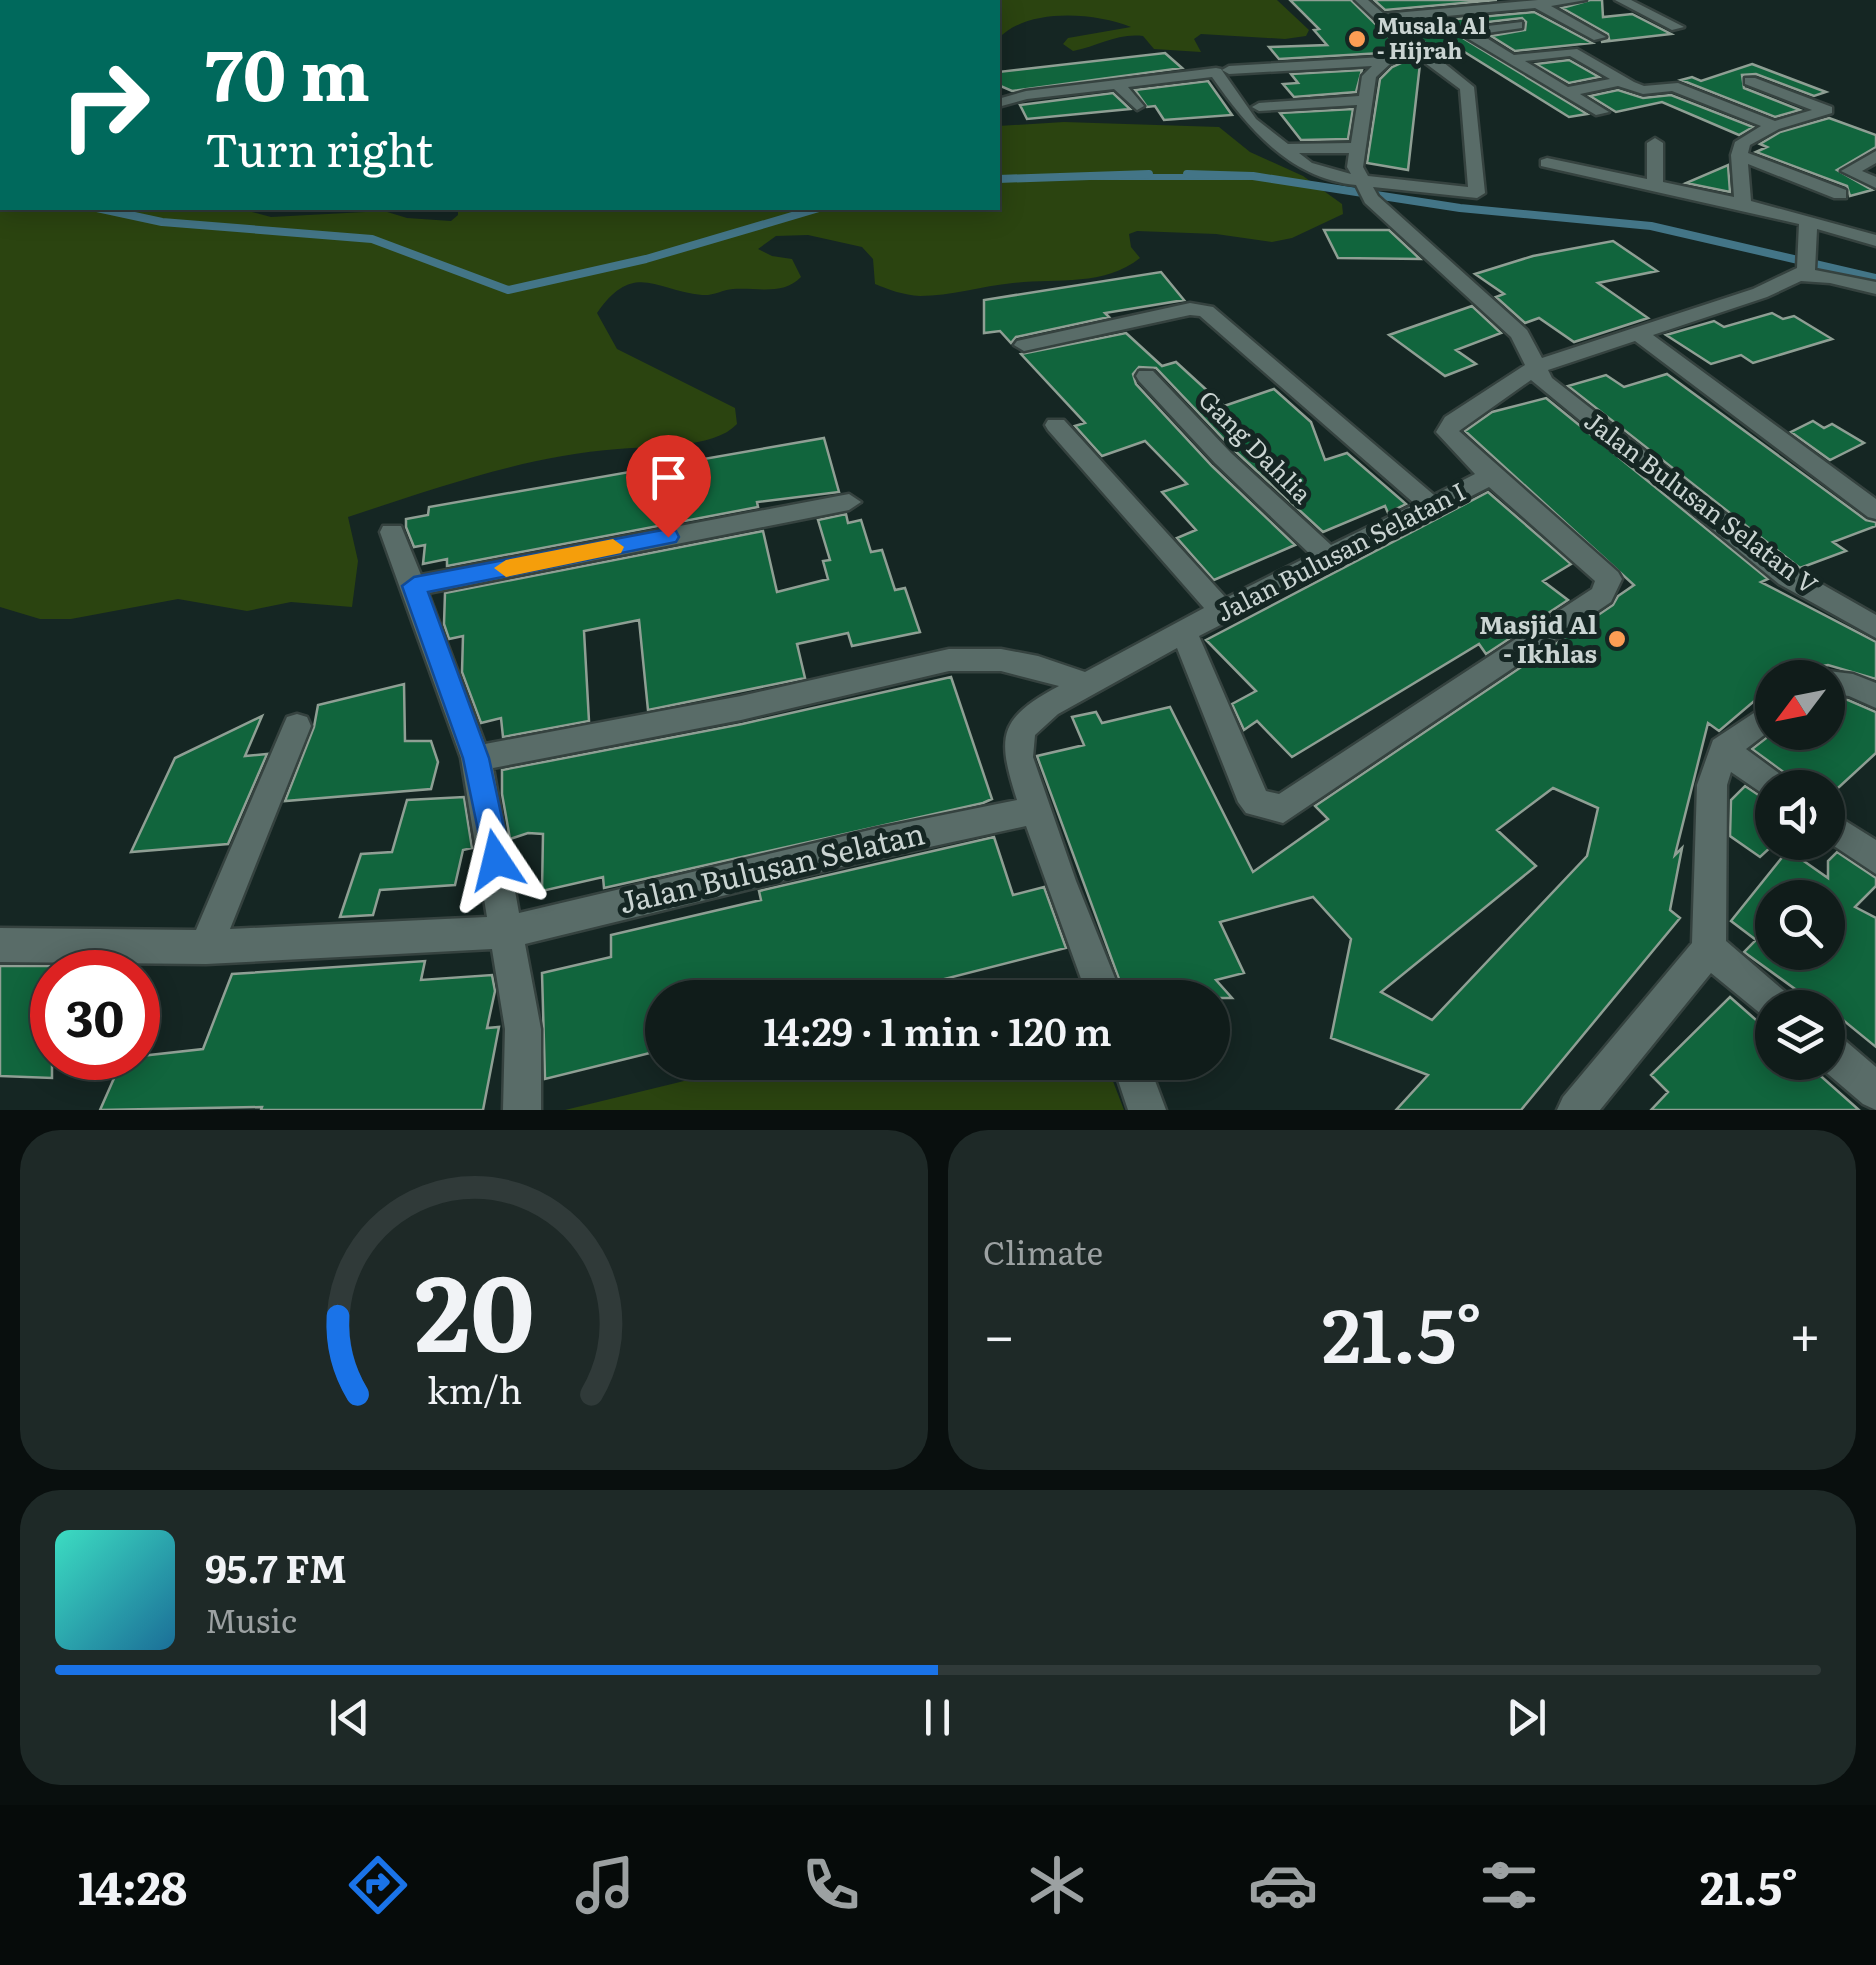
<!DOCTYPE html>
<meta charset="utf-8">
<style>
body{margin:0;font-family:Literata,serif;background:#1e2927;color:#f1f3f6;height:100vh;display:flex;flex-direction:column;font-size:38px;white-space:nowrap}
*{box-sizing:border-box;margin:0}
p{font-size:32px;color:#9ca1a2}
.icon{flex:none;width:55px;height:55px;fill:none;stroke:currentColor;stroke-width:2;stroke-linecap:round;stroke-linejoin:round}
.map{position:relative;height:1110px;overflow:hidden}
.side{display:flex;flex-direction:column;gap:20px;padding:20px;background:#090f0e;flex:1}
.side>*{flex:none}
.hud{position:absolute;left:0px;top:0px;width:1000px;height:210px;box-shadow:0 5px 25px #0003,0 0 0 2px #303a39;background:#00695c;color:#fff;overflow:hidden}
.needle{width:65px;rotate:238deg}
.controls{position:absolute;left:1755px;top:660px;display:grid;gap:20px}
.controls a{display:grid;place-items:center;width:90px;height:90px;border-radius:50%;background:#101c1a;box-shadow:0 5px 25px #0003,0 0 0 2px #303a39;font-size:50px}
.speed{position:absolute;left:30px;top:950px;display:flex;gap:20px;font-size:50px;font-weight:700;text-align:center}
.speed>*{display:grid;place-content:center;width:130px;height:130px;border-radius:50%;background:#101c1a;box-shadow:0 5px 25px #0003,0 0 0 2px #303a39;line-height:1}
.speed .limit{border:15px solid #d22;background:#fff;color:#111}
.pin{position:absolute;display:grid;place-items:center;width:85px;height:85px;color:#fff;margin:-102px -42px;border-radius:50% 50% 50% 0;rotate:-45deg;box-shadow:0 0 10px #0007}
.pin .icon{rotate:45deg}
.me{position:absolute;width:110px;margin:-55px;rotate:350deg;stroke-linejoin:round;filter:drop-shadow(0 0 8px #0008)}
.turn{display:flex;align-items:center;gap:35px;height:210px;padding:0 40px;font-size:45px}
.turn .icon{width:130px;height:130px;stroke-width:2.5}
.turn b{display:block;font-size:70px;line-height:85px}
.big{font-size:75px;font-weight:600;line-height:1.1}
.side .widget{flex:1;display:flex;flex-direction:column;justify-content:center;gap:15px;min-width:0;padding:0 35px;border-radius:40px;background:#1e2927}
.side .dial{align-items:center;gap:0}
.dial svg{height:260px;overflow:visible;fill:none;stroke:#303a39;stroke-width:7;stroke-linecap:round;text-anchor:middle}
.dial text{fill:#f1f3f6;stroke:none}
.song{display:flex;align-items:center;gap:30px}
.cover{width:120px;height:120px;border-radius:15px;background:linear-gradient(135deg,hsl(170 70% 55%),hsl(200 70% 35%))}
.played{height:10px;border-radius:5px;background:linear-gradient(90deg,#1a73e8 50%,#303a39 50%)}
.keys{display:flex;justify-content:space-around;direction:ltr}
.heat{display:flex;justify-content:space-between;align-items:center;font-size:55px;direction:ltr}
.side .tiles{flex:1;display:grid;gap:20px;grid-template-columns:1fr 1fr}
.widget:last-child{grid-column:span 2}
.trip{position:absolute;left:645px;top:980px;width:585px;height:100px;border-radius:50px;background:#101c1a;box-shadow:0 5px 25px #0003,0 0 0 2px #303a39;font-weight:600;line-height:100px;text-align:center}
.tabs{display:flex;height:160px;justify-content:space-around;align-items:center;background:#060b0a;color:#9ca1a2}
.tabs .icon{width:70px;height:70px}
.tabs .selected{color:#1a73e8}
.tabs b{font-size:45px;color:#f1f3f6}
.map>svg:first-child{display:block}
</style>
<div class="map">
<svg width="1876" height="1110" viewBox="0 0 1876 1110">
<rect width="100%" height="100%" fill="#152623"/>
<path fill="#2b4410" d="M319,0H1277L1309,30L1306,36L1285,39L1201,34L1194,39L1201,52L1154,49L1143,36C1117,33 1099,46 1073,51L1063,44L1068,38L1131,27C1093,12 1026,8 998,39V2Z
M1064,122L1219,127L1250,152L1303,176L1342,204L1343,214L1292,238L1272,242L1216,234L1137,231L1129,234L1131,247L1140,258C1103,287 1056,278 1013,283C982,286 950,296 920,296C903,295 890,290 875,284L873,259L862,247L808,235L776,236L758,249L772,256L792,259L801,277C783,296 756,287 733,289C722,290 713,296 702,295C656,291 634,260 597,313L617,349L735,408L737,424C714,449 651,446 618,449C525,456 436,488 348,517L358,561L352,607L291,602L247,611L178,599L71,619H40L0,607V124L2,208H259L252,212L271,217L384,211L407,218L451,221L458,215V208H998V126Z
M758,1063H1106L1124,1110H565Z"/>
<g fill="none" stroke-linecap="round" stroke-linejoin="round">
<path stroke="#437587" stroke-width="6" d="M1065,177H1259"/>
<path stroke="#437587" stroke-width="8" d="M1187,174L1253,176L1460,208L1651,226L1876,278
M998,179L1149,174
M97,208L162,222L372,239L508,290L646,259L819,208"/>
</g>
<path fill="#11653d" stroke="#8f9f94" stroke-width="2.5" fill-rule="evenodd" d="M1290,0H1351L1398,46L1382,53L1279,59L1269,47L1327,45L1314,30L1319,29Z
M1374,0H1497L1385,10Z
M1590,0H1602L1603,17L1632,14L1671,34L1601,42L1609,39L1608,34L1562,8Z
M1534,12L1592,43L1515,51L1491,36L1525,30L1526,22L1522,18L1462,25L1458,35L1587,114L1569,117L1450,43L1429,46L1402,24Z
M1165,53L1182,68L1012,91L998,85V72Z
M1412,58L1420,64L1408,170L1367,163L1380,79L1392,67Z
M1569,60L1599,77L1569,83L1536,64Z
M1752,64L1781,75L1826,92L1814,96L1756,74L1742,75L1744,88L1800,110L1775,117L1681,80L1692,77L1701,81Z
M1362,70L1356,92L1294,97L1283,84L1298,83L1291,74Z
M1208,81L1232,115L1164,120L1155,106L1147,107L1135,90Z
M1618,90L1643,98L1671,95L1753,127L1739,135L1662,102L1616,112L1590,96Z
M1113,93L1130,109L1027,119L1020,105Z
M1353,109L1348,139L1301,140L1280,113Z
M1829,118L1876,135V147L1837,170L1872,190L1850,196L1847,186L1756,152L1767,147L1760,144L1780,132Z
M1728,165L1730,192L1686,183Z
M1324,230H1389L1420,259L1338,258Z
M1613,241L1657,271L1598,283L1648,318L1574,342L1539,318L1525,323L1496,297L1504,294L1475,274L1533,256Z
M1161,272L1184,300L1105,313L1109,317L1016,337L1011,343L1000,331L984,333V300Z
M1472,306L1501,333L1456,350L1476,364L1445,376L1389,335Z
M1772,313L1783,319L1794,316L1832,339L1753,363L1741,355L1711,364L1666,335L1714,321L1724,327Z
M1126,333L1162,366L1176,362L1224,406L1274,389L1311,422L1325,460L1347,453L1406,504L1388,513L1385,506L1323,532L1234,450L1156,368L1139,367L1133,374L1136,384L1212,466L1295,545L1214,580L1177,538L1196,530L1162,492L1187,484L1145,441L1102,456L1075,426L1085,423L1021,354Z
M1667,374L1866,520L1876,522V526L1833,542L1846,551L1800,568L1568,386L1606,375L1624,387Z
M1546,398L1768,579L1761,582L1876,642V679L1828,665L1791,671L1782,678H1772V686L1719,731L1708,723L1675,855L1682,848L1670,910L1680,918L1521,1110H1396L1428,1075L1331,1038L1351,939L1313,897L1220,922L1244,973L1216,980L1232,998H1126L1037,756L1084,745L1072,717L1096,712L1102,723L1170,707L1253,872L1328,819L1315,806L1613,605L1618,596L1634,585L1465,431L1492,412ZM1553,788L1598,808L1587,856L1432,1020L1381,992L1536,866L1497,830Z
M1813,421L1824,428L1832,424L1864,443L1830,460L1791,432Z
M824,438L839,492L757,502L758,507L447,566V559L423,564L425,545L414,547L406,527V519L428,515L429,507Z
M1488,492L1571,564L1543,581L1568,600L1486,654L1479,644L1292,757L1257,721L1244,730L1232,704L1256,691L1206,640Z
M846,514L848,523L861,520L871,552L882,550L895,590L905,588L920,632L852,646L848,633L797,644L805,678L648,710L639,620L584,631L589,721L503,737L501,718L481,723L462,672L463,636L449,639L444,624L445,593L763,531L777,592L828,579L823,561L830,560L818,520Z
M951,677L992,799L983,803L604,888L603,877L542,891L543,834L528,833L510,839L502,794V770L742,724Z
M404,684L405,741H431L438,762L431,789L285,801L314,727L318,705Z
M1828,697L1848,700L1876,712V753L1838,788H1795L1789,776L1752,749L1774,732H1828Z
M262,716L245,756L267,754L228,844L131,852L175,758Z
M1745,786L1772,804V846L1760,857L1730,836L1731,800Z
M464,797L472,848L463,850L455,885L380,890L373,915L340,917L361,854L392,852L407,800Z
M994,837L1013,895L1044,887L1066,948L870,998H662V1050L545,1079L542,973L611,957V935L761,900L759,891Z
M1788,850L1828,878V861L1837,852L1876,878V886L1855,907L1876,918V1047L1816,998L1813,1002L1744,952L1756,940L1731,921ZM1772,898H1828V952H1772Z
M425,961L421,980L492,975L495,991L487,1028L499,1027L483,1110H261L262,1107L100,1110L123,1058L203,1049L232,974Z
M0,966H52V1078L0,1076Z
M1730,997L1772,1034V1062H1805L1859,1110H1651L1668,1092L1651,1075Z"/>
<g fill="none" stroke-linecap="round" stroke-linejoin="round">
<g stroke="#35423f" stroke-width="5">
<path id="street" d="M1355,0H1368L1384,14L1538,0H1586L1551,6L1606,37L1594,40L1535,8L1392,21L1474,87L1485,193L1477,198L1373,187L1378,196L1527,330L1542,358L1753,289L1797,268L1799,224L1541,166V160L1547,158L1647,179V143L1655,138L1663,143V182L1734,197L1731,155L1735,142L1761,126L1672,91L1643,94L1618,86L1580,94L1609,112L1596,115L1462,35V29L1522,22V28L1480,34L1514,55L1577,49L1634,82L1644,86L1678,83L1775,121L1812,110L1745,84V78H1755L1832,107V113L1779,129L1750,145L1748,153L1846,190V198H1834L1748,164L1751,201L1876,235V246L1817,229L1815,270L1876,282V294L1830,283L1801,281L1767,297L1653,335L1876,499V519L1868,517L1635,341L1548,370L1552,378L1797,570L1876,615V638L1779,584L1531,380L1459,431L1618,572L1622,579L1611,602L1283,823L1246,813L1238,802L1177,648L1058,714L1035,735L1033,757L1076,881L1123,998H1088L1026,826L874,859L525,944L541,1029V1110H503L505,1029L492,949L206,964L0,962V928L196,930L283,726L287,717L297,714L307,717L311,726L230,929L487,917L461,758L380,532L383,526H401L421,575L849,494L861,502L849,510L428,593L485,744L741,696L949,649H1001L1038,656L1085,672L1204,608L1048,430L1045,425L1048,420H1064L1226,598L1311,555L1215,463L1139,381L1136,376L1139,371H1153L1231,453L1331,545L1415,504L1200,316L1190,315L1024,351L1014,345L1017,341L1190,303L1213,307L1434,495L1475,474L1436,432L1445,417L1525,365L1511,337L1365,203L1356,185C1289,178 1248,128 1212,77L1128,87L1144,106L1137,110L1114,89L1027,99L998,107V99L1026,91L1216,68L1221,69L1256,119L1288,144L1351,143L1357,105L1259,111L1252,107L1259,103L1359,96L1362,76L1372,66L1229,74L1222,70L1229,66L1383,57L1405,47ZM1413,54L1460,89L1468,187L1368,176L1363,167L1376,77L1390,64ZM1570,56L1610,79L1568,87L1525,61ZM1299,153H1349L1347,167L1351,174L1312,163ZM1489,487L1595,581L1592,589L1279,794L1266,791L1199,636ZM949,671H1001L1059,686C997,719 997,737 1017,800L874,829L519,913L493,768L741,720Z
M1615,0H1631L1684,27L1672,30Z
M1876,151V163L1862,171L1876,177V188L1841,171Z
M1828,671L1853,674L1876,683V708L1849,696L1828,693V678H1816Z
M1772,701V729L1746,749L1787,779L1791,788H1772V800L1731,772L1727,785L1726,941L1790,996L1795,1008H1772V1023L1711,973L1600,1110H1557L1563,1097L1692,943L1697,785L1713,740Z
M1828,810L1876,840V874L1828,842Z
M1828,1032L1841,1037L1876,1067V1110L1863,1104L1815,1063L1828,1062Z
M1112,1062H1148L1166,1110H1128Z"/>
</g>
<use href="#street" fill="#596c68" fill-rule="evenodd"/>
</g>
<path fill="#1a73e8" stroke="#114b97" stroke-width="2.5" d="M668,529L676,531L679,537L676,542L428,592L489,758L511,860L506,869L496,873L486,869L463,758L402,586L414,577Z"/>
<path fill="#f59e0b" d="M613,539L624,547L621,553L506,577L494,568L506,560Z"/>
<g fill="#fc9d54" stroke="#152623" stroke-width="4">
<circle cx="1357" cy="39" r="10"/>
<circle cx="1617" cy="639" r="10"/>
</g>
<g text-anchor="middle" stroke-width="10" stroke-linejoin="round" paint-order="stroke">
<g font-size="22" font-weight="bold" fill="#cad4d2" stroke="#152623" text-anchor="start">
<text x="1377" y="34">Musala Al<tspan x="1377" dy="25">- Hijrah</tspan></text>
</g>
<g font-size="25" fill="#cad4d2" stroke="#152623">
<text transform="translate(1255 447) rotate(45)" y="9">Gang Dahlia</text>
<text transform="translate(1701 503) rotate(37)" y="9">Jalan Bulusan Selatan V</text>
<text transform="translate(1341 552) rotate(-27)" y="9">Jalan Bulusan Selatan I</text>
</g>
<g font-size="25" font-weight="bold" fill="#cad4d2" stroke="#152623" text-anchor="end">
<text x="1597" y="634">Masjid Al<tspan x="1597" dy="29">- Ikhlas</tspan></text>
</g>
<g font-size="30" fill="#cad4d2" stroke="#152623">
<text transform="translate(772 869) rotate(-13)" y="10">Jalan Bulusan Selatan</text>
</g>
</g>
</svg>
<div class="controls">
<a><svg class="needle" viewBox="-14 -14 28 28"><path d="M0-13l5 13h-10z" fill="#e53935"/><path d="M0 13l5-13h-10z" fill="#9ca1a2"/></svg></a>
<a><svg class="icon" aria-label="sound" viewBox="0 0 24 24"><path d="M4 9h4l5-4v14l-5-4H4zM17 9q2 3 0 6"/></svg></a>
<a><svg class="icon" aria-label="search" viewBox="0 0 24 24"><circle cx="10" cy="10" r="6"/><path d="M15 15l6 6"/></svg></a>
<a><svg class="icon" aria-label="layers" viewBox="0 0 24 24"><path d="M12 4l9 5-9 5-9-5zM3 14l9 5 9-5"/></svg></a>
</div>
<div class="speed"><div class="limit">30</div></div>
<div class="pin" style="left:668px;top:537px;background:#d93025"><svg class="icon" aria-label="arrive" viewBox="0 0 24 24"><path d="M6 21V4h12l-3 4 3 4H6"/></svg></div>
<svg class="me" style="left:496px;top:860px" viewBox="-20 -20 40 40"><path d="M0-17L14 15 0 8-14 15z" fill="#1a73e8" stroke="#fff" stroke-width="4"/></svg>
<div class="trip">14:29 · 1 min · 120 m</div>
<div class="hud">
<div class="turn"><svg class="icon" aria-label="right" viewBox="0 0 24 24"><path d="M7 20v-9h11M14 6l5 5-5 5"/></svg><div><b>70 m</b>Turn right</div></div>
</div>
</div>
<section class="side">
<div class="tiles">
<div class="widget dial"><svg viewBox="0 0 100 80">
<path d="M14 69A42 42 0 1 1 86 69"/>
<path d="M14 69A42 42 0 0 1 8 45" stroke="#1a73e8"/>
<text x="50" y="56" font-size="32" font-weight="700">20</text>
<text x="50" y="72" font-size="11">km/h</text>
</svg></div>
<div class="widget"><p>Climate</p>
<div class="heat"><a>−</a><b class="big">21.5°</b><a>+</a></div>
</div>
<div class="widget">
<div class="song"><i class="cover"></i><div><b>95.7 FM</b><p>Music</p></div></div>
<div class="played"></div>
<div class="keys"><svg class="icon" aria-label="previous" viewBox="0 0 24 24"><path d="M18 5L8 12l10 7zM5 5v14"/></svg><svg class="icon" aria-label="pause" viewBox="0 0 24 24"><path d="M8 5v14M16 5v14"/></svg><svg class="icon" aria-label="next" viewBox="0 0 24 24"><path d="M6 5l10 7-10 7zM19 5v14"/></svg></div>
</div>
</div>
</section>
<nav class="tabs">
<b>14:28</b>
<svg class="icon selected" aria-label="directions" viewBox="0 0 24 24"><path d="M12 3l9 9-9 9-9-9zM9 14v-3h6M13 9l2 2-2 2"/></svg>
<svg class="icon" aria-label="music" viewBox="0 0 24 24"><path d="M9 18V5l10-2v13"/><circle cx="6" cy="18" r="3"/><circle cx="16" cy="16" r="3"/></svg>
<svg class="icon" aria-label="phone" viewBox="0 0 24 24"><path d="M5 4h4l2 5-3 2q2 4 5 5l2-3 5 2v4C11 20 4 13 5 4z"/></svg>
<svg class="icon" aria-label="climate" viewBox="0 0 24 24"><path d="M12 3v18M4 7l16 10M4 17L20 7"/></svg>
<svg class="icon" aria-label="car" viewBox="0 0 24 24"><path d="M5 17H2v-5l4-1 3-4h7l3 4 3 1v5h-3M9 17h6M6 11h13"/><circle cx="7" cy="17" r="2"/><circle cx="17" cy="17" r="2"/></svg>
<svg class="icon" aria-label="filters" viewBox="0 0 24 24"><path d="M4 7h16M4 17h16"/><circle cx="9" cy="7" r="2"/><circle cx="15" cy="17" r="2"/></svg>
<b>21.5°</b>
</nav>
